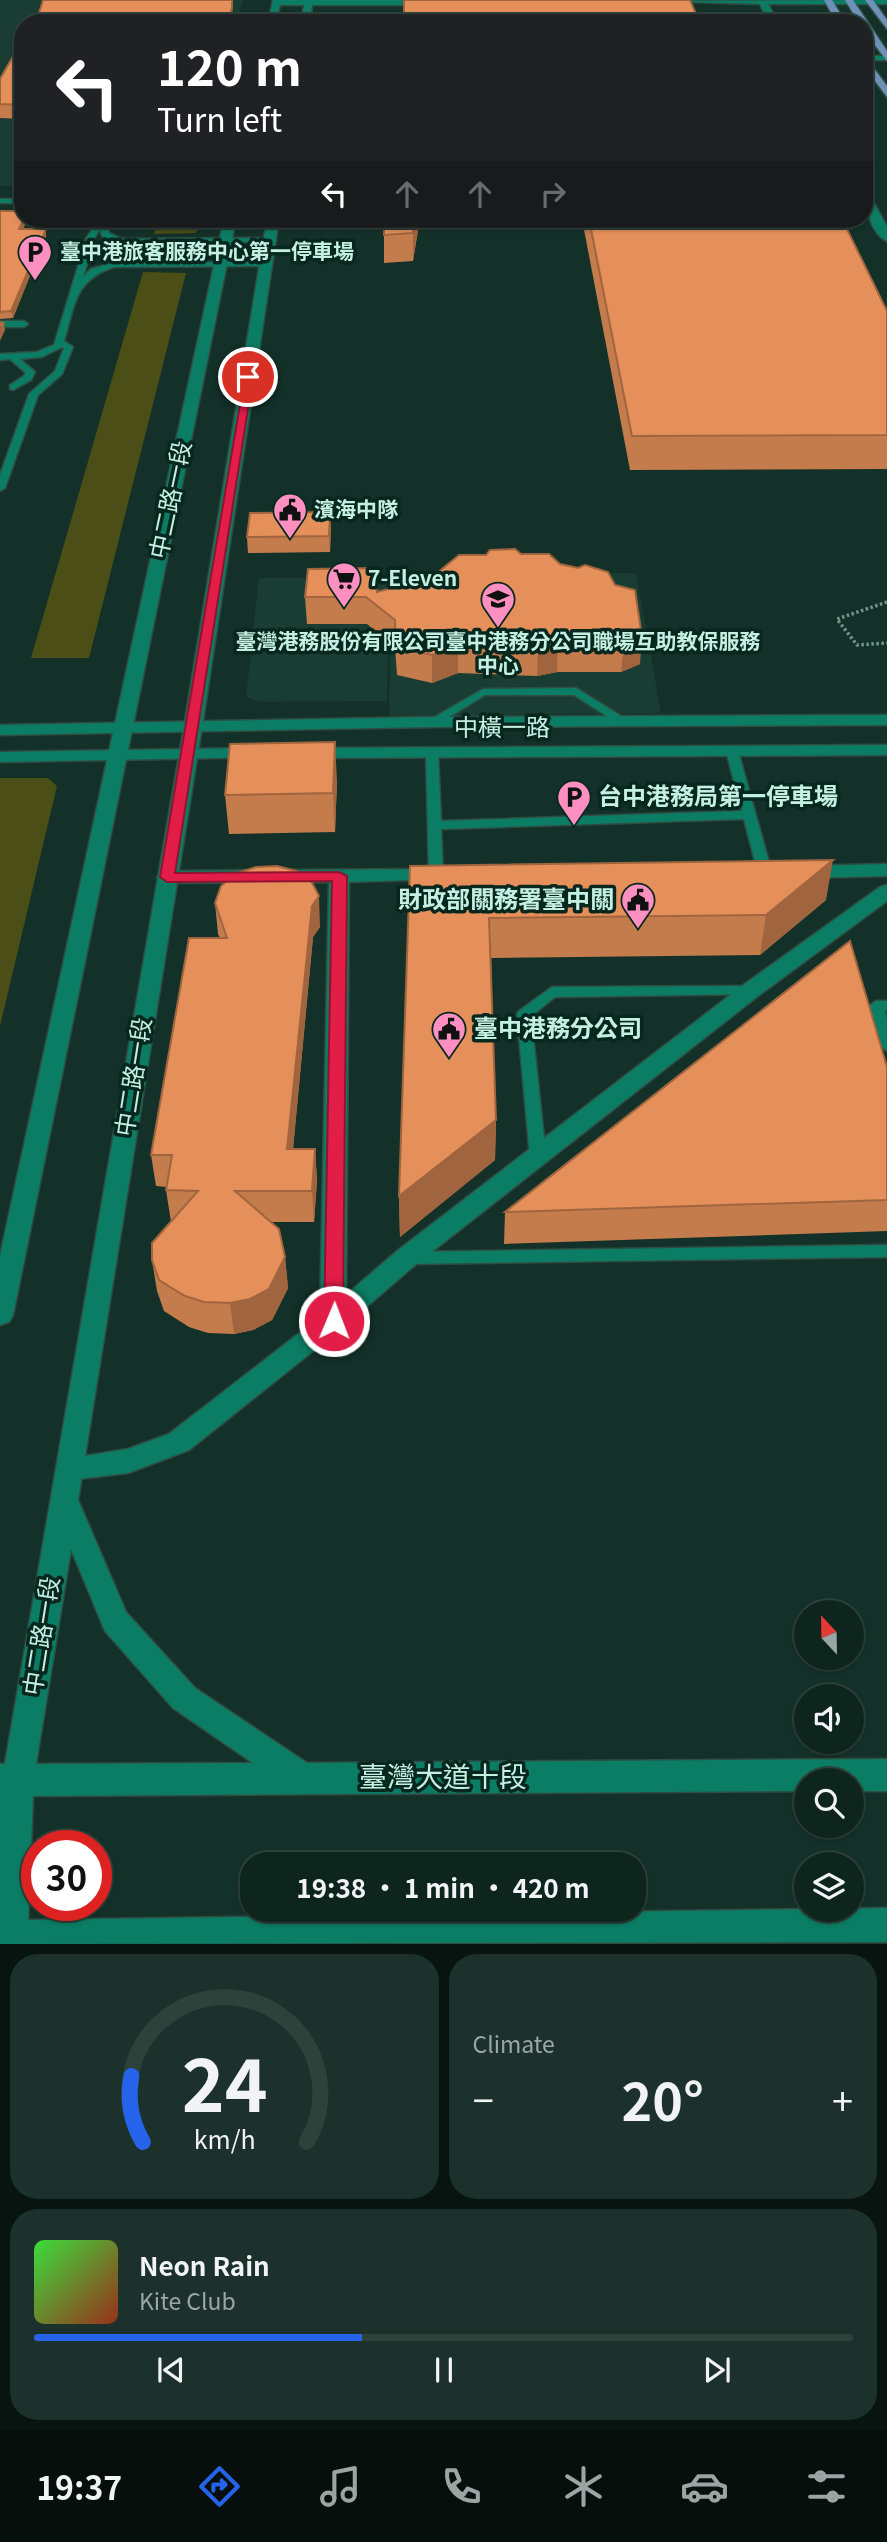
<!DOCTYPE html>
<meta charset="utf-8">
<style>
body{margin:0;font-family:Georgia,"Noto Sans TC",serif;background:#1c312b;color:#f1f3f6;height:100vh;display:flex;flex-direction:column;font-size:26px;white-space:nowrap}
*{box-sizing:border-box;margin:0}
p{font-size:23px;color:#9ba5a4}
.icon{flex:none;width:38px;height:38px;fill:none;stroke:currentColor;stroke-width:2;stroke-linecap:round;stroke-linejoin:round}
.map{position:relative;height:1944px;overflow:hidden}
.panel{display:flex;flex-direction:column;gap:10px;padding:10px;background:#081410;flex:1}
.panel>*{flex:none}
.guide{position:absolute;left:14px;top:14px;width:859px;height:214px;border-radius:28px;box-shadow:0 2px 5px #0004,0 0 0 2px #2e423c;background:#202124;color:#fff;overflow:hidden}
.needle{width:46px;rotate:338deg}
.fabs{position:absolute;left:794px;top:1600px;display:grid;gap:14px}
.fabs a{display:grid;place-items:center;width:70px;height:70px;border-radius:50%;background:#0e251e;box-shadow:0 2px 5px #0004,0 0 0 2px #2e423c;font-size:35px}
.speed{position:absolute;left:21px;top:1830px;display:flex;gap:14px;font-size:35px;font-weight:700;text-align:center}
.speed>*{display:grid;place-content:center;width:91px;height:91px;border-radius:50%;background:#0e251e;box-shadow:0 2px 5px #0004,0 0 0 2px #2e423c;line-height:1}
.speed .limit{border:10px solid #d22;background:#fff;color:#111}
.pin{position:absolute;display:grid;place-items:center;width:60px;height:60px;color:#fff;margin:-30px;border:4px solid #fff;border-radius:50%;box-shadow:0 2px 7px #0007}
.me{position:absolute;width:77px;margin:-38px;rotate:1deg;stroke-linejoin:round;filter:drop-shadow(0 0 5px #0008)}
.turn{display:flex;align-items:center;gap:24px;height:147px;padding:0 28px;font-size:32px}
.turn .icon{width:91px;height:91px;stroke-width:2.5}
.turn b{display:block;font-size:49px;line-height:60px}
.lanes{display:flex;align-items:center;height:66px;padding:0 28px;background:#0003;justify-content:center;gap:35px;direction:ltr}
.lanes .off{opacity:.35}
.big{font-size:52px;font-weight:700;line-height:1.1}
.panel .widget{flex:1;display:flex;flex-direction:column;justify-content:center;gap:10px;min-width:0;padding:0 24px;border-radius:28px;background:#1c312b}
.panel .dial{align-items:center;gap:0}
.dial svg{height:182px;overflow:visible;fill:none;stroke:#2e423c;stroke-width:7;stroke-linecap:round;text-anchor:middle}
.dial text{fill:#f1f3f6;stroke:none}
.song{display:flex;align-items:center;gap:21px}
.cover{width:84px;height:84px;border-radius:10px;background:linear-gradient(135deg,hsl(120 70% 55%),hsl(10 70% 35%))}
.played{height:7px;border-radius:4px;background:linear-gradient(90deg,#2563eb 40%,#2e423c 40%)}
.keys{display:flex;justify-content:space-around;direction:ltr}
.heat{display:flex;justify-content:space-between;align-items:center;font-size:38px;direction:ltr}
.panel .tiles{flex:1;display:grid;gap:10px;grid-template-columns:1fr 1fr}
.widget:last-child{grid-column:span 2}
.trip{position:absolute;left:240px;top:1852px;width:406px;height:70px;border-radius:28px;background:#0e251e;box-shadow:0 2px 5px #0004,0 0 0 2px #2e423c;font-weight:700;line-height:70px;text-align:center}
.menu{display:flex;height:112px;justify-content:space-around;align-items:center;background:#060f0c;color:#9ba5a4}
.menu .icon{width:49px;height:49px}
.menu .selected{color:#2563eb}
.menu b{font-size:32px;color:#f1f3f6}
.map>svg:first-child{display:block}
</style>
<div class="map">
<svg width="887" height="1944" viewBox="0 0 887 1944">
<rect width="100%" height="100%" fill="#133128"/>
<path fill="#1a3d33" d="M0,0H243L237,23H23V186H0Z
M636,573L661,713L389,716L391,596H439V575Z
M259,578H390L387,701L260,702L246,697Z"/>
<path fill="#4b4e17" d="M159,219H200L196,233L154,234Z
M143,272L186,273L89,658H31Z
M0,778H48L57,786L0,1026Z"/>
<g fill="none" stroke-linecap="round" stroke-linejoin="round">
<g stroke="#2f4d43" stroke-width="3">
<path id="lane" d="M864,56H887V60H864Z
M0,199H23V203H0Z
M99,219H107L109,233L122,239L270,238L274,240L270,242L121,243L102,236L100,229L95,237L83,277L91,269L113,263L266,262L270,264L266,266L114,267C74,280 75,305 64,341L73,347L62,374L38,395L5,488L0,491V475L29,394L55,371L64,348L62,347L42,357L20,359L35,372L31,380L13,390L10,389V385L24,376L26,373L10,359L0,360V354L37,352L54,345L87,237Z
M0,321H24L28,324L24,327H0Z
M576,688L629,721L627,724H619L574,695H485L436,725H428L426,722L483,689Z
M732,747L738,751L772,873L770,876H760L758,873L744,819L441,829L443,875L436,879L429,875L426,753L428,750H436L438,753L441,821L742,811L726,751Z
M750,986L755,988L757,991L755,994L555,997L531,1016L546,1157L544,1161H532L530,1157L517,1014L519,1011L552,987Z
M876,1001H887V1011H885L887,1020V1051L880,1046L869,1006Z
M887,1245V1257L407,1264L401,1263L399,1258L401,1253L407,1252Z"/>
</g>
<g stroke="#2f4d43" stroke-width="3">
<path id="street" d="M276,0H434L436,2L432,5H273Z
M887,0V4H768L778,23H769L760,4L660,1Z
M864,191L869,194L887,227V241C872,235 864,206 864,191Z
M887,715V725L432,727L0,735V725L432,717Z
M887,745V755L307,758L298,753L307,748Z
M257,748L263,749L266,753L263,757L0,762V752Z
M887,864V876L805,878L795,872L805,866Z
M437,869L444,871L447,875L444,879L349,882L346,1295L397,1251L742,986L880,887L887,885V901L758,996L415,1265L342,1328L189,1450L128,1473L70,1480L60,1476L56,1468L60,1460L128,1449L169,1434L320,1317L329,882L167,883L157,877L167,871Z"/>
</g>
<g stroke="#2f4d43" stroke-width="3">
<path id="secondary" d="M273,0H281L276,23H268Z
M305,0H313L309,23H301Z
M224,219H236L13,1315L9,1322L0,1325V1256Z
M267,219H279L202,727L78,1500L126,1612L195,1688L307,1763L887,1759V1791H852V1780H807V1791L33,1796L28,1920L887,1908V1942L0,1944V1764H5L184,727ZM71,1549L105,1631L173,1708L253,1763L36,1764Z"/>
</g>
<g stroke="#2f4d43" stroke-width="3">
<path id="primary" d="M824,0H832L846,23H837Z
M845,0H853L887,51V61L864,31V23H859Z
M865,0H873L887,20V29Z
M864,55L887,86V97L864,66Z"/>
</g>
<path stroke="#71978a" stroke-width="3.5" stroke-dasharray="2.5 2.5" stroke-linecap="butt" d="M887,602L837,619L857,645L887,643"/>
<use href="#lane" fill="#0b7d64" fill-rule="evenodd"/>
<use href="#street" fill="#0b7d64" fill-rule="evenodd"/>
<use href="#secondary" fill="#0b7d64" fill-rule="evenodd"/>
<use href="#primary" fill="#6d91b8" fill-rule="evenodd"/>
</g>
<path fill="#c57c4d" d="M23,44V119L0,118V79Z
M0,211L23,219H28L23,229L46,236L13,318L0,319Z
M322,219H441V230H418L413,261L384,263V230H323Z
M582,219H842L887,311V469L630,470Z
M331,527L330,552L248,553L247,537Z
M521,554H549L640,664L621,672H557L537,676L458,673L432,683L397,675L395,647L367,624H307L305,597L378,592Z
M337,781L335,832L229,834L225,795Z
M410,866L826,900L760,955L491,958L496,1120L495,1160L400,1237L399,1196Z
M215,903L320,927L313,937L293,1149H315L317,1181L314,1222H271L285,1257L288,1288L272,1320L253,1330L234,1334L208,1333L189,1327L164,1311L157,1291L152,1260L171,1222L166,1190L167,1187L156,1186L151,1155L220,938L218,934Z
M887,1067V1231L504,1244L505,1212Z"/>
<path fill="#a0653f" d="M232,0L233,20L232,23H227Z
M24,219H28L20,235L19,229Z
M415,219H418V230L413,261V233Z
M46,229V236L13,318L11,311Z
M4,323L5,330L0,341V331Z
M330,512L331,527L330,552L329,536Z
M642,637L640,664L621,672L624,644Z
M458,645V673L432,683V655Z
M558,645L557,672L537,676L538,648Z
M335,742L337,781L335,832L333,793Z
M833,860L826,900L760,955L766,915Z
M319,896L320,927L313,937L290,1181L287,1149L312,906Z
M496,1120L495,1160L400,1237L399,1196Z
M315,1149L317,1181L314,1222L312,1191Z
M285,1257L288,1288L272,1320L253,1330L234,1334L230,1303Z"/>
<path fill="#e5905a" stroke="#a0653f" stroke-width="2" d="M43,0H232V8L227,23H36Z
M404,0H690L700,23H404Z
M20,44H23V105L0,104V79Z
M0,211H23V219H24L19,229H46L11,311L0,312Z
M384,219H415L413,233L384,235Z
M589,219H842L887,311V435L632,436Z
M0,322L4,323L0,331Z
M330,512L329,536L247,537L250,513Z
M515,549L521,554H549L560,564L578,568L585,565L608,572L615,585L635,590L642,637L624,644L558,645L538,648L458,645L432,655L396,647L395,620L366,597H305L308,569L378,568L377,592L431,578L459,555H486L490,550Z
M335,742L333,793L225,795L230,744Z
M833,860L766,915L489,918L496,1120L399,1196L410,866Z
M277,866L297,871L309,877L319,896L312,906L287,1149H315L312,1191H235L279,1229L285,1257L269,1289L250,1299L230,1303L204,1302L185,1296L159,1280L152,1260V1243L198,1191L166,1190L172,1155H151L189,938H227L215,903L221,886L237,873L256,867Z
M850,941L887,1067V1200L505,1212Z"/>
<path fill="#e11d48" stroke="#92132f" stroke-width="2" d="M245,375L253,377L175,873L339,872L347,876L343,1321L340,1326H327L324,1321L332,881L167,882L160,877Z"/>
<defs>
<g id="parking-pin" transform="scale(1.75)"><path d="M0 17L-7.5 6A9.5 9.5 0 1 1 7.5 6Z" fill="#fd8fc1" stroke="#08271f"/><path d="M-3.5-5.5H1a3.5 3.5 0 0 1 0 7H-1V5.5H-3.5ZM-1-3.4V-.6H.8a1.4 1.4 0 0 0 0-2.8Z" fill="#111"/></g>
<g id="civic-pin" transform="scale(1.75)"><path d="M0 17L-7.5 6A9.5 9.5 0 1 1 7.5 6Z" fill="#fd8fc1" stroke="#08271f"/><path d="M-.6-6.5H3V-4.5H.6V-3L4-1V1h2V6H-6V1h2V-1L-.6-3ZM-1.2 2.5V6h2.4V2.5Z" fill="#111"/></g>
<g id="supermarket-pin" transform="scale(1.75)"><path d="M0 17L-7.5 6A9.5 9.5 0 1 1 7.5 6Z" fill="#fd8fc1" stroke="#08271f"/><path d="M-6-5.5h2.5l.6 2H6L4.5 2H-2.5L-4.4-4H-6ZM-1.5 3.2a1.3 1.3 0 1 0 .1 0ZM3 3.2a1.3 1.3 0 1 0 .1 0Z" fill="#111"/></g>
<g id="school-pin" transform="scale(1.75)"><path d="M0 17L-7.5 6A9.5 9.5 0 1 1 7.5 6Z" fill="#fd8fc1" stroke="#08271f"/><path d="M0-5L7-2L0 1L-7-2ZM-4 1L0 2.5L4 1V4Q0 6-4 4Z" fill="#111"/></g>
</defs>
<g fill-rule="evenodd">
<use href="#parking-pin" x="35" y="252"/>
<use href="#civic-pin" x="290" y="510"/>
<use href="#supermarket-pin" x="344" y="579"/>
<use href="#school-pin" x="498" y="599"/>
<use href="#parking-pin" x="574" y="797"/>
<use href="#civic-pin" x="638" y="900"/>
<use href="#civic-pin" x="449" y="1029"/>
</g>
<g text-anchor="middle" stroke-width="7" stroke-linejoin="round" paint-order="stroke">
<g font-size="21" font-weight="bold" fill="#c4f0e1" stroke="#08271f" text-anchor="start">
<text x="60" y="259">臺中港旅客服務中心第一停車場</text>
<text x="314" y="517">濱海中隊</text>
<text x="368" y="586">7-Eleven</text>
<text x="498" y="649" text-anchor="middle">臺灣港務股份有限公司臺中港務分公司職場互助教保服務<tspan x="498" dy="24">中心</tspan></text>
</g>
<g font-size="24" fill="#c4f0e1" stroke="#08271f">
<text transform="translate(171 500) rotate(-78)" y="8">中二路一段</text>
<text x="502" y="736">中橫一路</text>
<text transform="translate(134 1077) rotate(-81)" y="8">中二路一段</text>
<text transform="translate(42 1636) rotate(-81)" y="8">中二路一段</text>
</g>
<g font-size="24" font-weight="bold" fill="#c4f0e1" stroke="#08271f" text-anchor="start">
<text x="598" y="805">台中港務局第一停車場</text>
<text x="614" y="908" text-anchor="end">財政部關務署臺中關</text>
<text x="474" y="1037">臺中港務分公司</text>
</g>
<g font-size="28" fill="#c4f0e1" stroke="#08271f">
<text x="443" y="1787">臺灣大道十段</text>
</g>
</g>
</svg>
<div class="fabs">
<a><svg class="needle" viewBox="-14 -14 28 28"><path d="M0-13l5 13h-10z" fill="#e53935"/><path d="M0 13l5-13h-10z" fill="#9ba5a4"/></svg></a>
<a><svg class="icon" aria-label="sound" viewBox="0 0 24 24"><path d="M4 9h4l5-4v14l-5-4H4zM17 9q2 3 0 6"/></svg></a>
<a><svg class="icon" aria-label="search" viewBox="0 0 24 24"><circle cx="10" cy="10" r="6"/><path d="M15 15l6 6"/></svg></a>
<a><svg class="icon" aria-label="layers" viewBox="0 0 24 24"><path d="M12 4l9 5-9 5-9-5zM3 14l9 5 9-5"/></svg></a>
</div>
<div class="speed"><div class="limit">30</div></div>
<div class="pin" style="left:248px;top:377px;background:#d93025"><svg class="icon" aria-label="arrive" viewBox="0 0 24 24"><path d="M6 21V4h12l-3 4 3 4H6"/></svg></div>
<svg class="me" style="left:334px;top:1321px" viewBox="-20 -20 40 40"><circle r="17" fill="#e11d48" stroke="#fff" stroke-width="3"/><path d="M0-11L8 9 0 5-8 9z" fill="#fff"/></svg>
<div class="trip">19:38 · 1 min · 420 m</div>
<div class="guide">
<div class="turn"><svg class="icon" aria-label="left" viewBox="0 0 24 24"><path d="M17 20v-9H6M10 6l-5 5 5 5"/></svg><div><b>120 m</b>Turn left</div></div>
<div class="lanes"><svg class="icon" aria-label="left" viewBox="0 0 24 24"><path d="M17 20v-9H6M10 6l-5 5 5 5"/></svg><svg class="icon off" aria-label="ahead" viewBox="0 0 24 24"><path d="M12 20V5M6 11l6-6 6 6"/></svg><svg class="icon off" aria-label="ahead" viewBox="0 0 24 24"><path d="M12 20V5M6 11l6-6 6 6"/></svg><svg class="icon off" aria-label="right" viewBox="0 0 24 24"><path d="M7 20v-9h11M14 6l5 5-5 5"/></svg></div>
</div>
</div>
<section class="panel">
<div class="tiles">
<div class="widget dial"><svg viewBox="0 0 100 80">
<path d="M14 69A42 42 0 1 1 86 69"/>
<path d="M14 69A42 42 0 0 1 9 40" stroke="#2563eb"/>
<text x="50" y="56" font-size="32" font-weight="700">24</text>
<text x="50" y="72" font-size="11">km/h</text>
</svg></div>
<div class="widget"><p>Climate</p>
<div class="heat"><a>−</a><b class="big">20°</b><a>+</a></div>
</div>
<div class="widget">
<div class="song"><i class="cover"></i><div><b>Neon Rain</b><p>Kite Club</p></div></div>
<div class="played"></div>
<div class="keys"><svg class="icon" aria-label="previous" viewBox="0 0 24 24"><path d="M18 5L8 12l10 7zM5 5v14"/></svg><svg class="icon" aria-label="pause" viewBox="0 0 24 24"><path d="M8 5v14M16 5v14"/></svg><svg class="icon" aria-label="next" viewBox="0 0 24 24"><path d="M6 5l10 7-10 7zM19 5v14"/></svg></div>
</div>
</div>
</section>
<nav class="menu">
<b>19:37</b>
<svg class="icon selected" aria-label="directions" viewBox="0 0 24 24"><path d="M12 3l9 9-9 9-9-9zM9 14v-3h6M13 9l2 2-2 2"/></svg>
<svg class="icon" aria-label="music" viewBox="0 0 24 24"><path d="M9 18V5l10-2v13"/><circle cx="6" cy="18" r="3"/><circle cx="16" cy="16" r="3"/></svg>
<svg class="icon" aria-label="phone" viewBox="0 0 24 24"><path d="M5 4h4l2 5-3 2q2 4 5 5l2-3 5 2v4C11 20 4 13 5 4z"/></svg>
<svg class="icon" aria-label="climate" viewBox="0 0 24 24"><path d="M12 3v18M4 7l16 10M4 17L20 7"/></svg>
<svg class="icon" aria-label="car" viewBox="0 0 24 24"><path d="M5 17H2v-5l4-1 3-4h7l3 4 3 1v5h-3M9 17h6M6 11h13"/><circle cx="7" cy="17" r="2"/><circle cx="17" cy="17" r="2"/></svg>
<svg class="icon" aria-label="filters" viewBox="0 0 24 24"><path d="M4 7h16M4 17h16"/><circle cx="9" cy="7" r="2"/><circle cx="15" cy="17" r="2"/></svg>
</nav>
